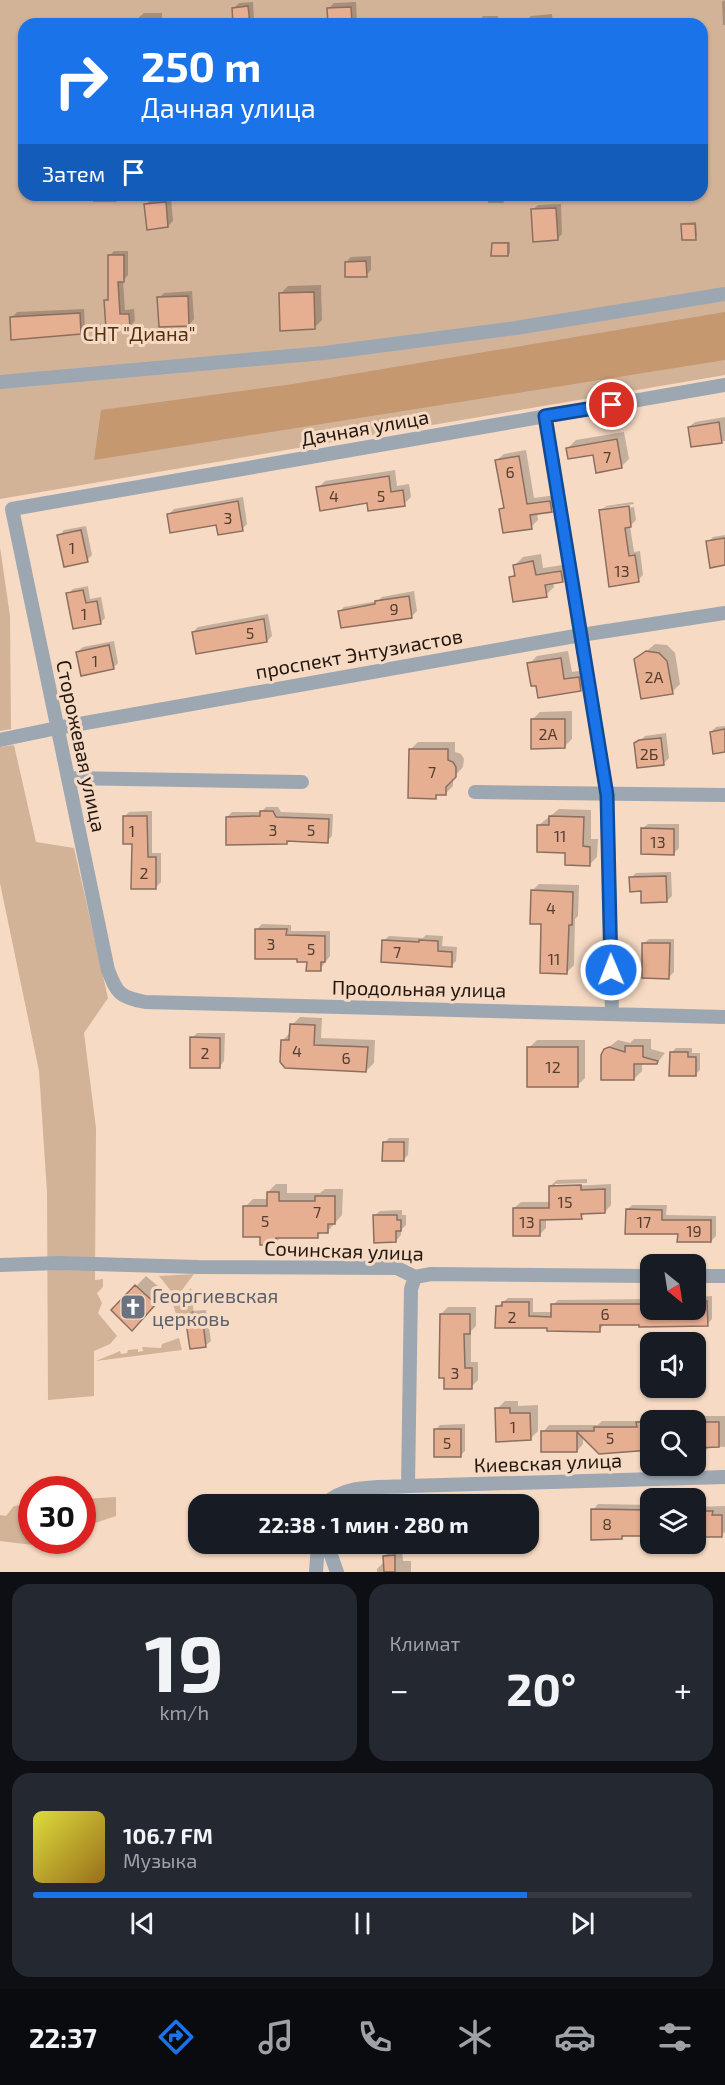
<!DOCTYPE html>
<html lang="ru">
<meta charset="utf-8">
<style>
body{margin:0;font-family:"Exo 2",sans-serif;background:#242831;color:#f1f3f6;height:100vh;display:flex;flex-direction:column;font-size:22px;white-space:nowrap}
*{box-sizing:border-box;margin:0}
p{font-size:20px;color:#9ea1a6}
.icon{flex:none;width:33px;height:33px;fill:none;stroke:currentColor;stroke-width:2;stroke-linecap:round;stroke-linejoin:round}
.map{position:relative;height:1572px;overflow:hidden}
.details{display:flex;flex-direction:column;gap:12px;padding:12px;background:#0d0f14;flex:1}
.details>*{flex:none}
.top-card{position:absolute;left:18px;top:18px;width:690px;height:183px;border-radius:18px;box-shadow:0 2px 4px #0004;background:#1a73e8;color:#fff;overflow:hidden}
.needle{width:39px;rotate:150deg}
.fabs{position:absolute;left:640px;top:1254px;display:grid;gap:12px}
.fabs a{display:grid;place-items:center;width:66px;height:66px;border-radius:12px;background:#171b24;box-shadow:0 2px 4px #0004;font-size:30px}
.speed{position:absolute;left:18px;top:1476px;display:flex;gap:12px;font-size:30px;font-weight:700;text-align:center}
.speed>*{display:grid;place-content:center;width:78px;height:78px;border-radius:50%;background:#171b24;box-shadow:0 2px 4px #0004;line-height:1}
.speed .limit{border:9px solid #d22;background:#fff;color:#111}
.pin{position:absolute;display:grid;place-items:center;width:51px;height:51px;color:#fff;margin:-26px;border:3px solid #fff;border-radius:50%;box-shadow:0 2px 6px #0007}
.me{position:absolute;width:66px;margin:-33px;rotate:359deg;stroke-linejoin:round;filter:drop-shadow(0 0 4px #0008)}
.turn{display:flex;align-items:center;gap:21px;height:126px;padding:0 24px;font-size:27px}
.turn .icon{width:78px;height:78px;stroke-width:2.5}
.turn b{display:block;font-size:42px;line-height:51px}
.then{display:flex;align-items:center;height:57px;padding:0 24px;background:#0003;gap:12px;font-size:22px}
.big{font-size:45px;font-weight:700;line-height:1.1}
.details .tile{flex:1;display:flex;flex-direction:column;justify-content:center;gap:9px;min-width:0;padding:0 21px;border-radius:18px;background:#242831}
.details .dial{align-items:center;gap:0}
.dial b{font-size:78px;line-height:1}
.song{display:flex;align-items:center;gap:18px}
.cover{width:72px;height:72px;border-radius:9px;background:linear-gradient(135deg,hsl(60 70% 55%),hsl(40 70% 35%))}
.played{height:6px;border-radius:3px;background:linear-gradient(90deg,#1a73e8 75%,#363941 75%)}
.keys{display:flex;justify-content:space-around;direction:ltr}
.heat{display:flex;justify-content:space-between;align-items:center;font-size:33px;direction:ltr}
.details .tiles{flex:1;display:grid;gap:12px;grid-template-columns:1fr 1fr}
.tile:last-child{grid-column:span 2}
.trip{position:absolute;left:188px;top:1494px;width:351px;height:60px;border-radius:18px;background:#171b24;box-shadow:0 2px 4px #0004;font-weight:700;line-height:60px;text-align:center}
.tab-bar{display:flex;height:96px;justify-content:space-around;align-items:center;background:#090b0e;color:#9ea1a6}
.tab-bar .icon{width:42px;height:42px}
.tab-bar .on{color:#1a73e8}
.tab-bar b{font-size:27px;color:#f1f3f6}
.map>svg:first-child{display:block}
</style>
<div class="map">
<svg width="725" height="1572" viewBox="0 0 725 1572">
<rect width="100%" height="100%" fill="#f6dac3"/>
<path fill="#d2b398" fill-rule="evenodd" d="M0,0H725V375L0,499ZM24,24H702V195H24Z
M0,547L10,616L11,729L0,731Z
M14,745L36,842L74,848L108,998L84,1033L96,1128L95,1280L103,1279V1287L97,1293L102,1303L98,1313L117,1336L110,1344L94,1351V1396L48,1400L47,1192L39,1071L0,883V747Z
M194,1274L182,1290L175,1296L159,1276Z
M191,1288L194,1315L186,1316V1324L177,1318L173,1304Z
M179,1338L182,1350L96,1361L120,1351L121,1354L127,1353L128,1350L138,1349V1352L143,1351L142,1347L161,1348L162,1344Z
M116,1497V1516L83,1527V1499Z
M31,1504L32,1540L51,1541L41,1546L0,1541V1515L6,1516L14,1506Z"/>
<path fill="#c59870" d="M725,312V360L94,460L101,410L293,384Z"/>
<path fill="#0003" d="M725,0V25H723L722,2Z
M253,2L254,21L252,24H235L234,8L239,3Z
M356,2L357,22L355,24H329V8L334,3Z
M144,13H162V24H139L138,18Z
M552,14L553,24H526V21L531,16Z
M483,16H498V24H481V19Z
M93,195H121V197L116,202H93Z
M488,195H505V200L503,203H488Z
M685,195H700V196L697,199H685Z
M171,198L173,221L168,226L146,205L151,199Z
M561,204L562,234L557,239L532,210L538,205Z
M696,222L697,236L695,238L682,225L684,223Z
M495,242H510V253L508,255L493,244Z
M114,251H128V275L123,281L125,310L134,309L135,321L130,326L106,301L109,297V256Z
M371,256V270L366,275L346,262L351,257Z
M321,285L322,320L314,328L280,294L288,286Z
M192,291L194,319L189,325L159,298L164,293Z
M84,309L85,327L80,332L12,317L17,312Z
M725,417V441L692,446L689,427L695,422Z
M624,432L629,459L621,467L594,454L568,448L576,440Z
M526,450L534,498L556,495L558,503L551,510L537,513L538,520L531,527L500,509L505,505L497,460L504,454Z
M395,470L397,486L409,484L411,497L404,504L368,501L318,488L325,481Z
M243,497L247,524L242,529L169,514L174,509Z
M633,502L634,504L604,508V511L634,507L636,520L630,526L634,552L640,551L643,575L638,580L601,511L606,506Z
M86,526L92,555L87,560L59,536L64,530Z
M725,535V564L708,542L713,537Z
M541,554L543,568L569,564L570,573L562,581L553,582L554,587L546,595L511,577L516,572L515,565L523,557Z
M88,586L90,599L101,597L105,618L100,623L68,594L73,589Z
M414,591L417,611L412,616L339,612L344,607L378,601L382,597Z
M268,614L272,636L267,641L193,632L198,627Z
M114,641L118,663L113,668L77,652L83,647Z
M655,644L667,645L675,653L680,684L672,692L636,660Z
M568,651L572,672L586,670L588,682L580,690L537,685L529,664L537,656Z
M572,711V739L564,747L532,720L540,712Z
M725,726V750L711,732L716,727Z
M666,733L669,758L664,763L636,744L645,736Z
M418,742H455V752L461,754L464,759L463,767L453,778V786L445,794H439L435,797L410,750Z
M266,807H278L281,812L333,814L332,836L327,841L289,840L286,842L227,817L232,812H261Z
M559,809L591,810V839H598L597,857L589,865L567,851L539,825Z
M152,811V853H161V882L155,888L134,843L124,817L129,812Z
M648,824H679V848L674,853L642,829Z
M671,872L672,896L667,901L642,890L631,878L636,873Z
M539,884L579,885L578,916L575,919L574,965L567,972L543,922L532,891Z
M262,924L291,925V931H330V956L320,969L308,961L299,958L257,929Z
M426,935L443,936L442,946L457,947L456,961L451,966L383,941L389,936L423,938Z
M649,939H674V972L669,977L643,944Z
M300,1017L322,1018L321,1038L375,1040L374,1063L366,1071L283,1040L291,1032L292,1025Z
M197,1033H225L224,1061L219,1067L192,1038Z
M634,1039H651V1049L665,1053L657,1063H642V1071L634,1079L605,1050L618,1040L630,1043Z
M537,1040H585V1078L577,1086L529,1048Z
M676,1048H692V1053H700V1070L695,1075L671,1053Z
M389,1138H409L408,1155L403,1160L384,1143Z
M587,1179V1183L555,1184V1187L611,1184V1205L605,1212H586L581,1217L546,1218V1228L540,1234L514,1208L521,1202H551L550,1186L557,1180Z
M276,1184H287V1193H320L325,1189H343L342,1215L327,1232H322L317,1236H282L275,1243L262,1235L245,1207L253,1199H268V1192Z
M632,1205H667L666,1215L716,1216V1236L711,1241L679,1233L627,1210Z
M402,1210V1215H406V1225L401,1230V1235L396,1241L374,1216L380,1211Z
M146,1276L166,1293L142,1318L113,1310Z
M712,1296V1319L707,1324H604L599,1331L548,1327L497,1307L508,1298H533V1312H553V1305L558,1300L651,1299V1310H696V1297Z
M448,1307H476V1326L471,1331V1362H478V1380L471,1387L441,1314Z
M206,1310L211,1341L205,1346L187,1316L192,1311Z
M505,1401H518V1406L538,1405V1431L530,1439L497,1409Z
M699,1414V1416H725V1447L710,1446L706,1450H696V1420H651V1455H647V1449L583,1436V1444L577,1451L543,1432L549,1425H598L602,1421H640L645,1416Z
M465,1424V1451L460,1456L435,1430L440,1425Z
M598,1504L651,1505V1534L625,1535L622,1538L593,1510Z
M528,1505L529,1533L528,1534Z
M725,1506V1532L721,1535L696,1536V1507Z
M393,1548H402L403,1561H411V1572H377V1569L385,1561V1556Z"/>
<path fill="#e7af92" stroke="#8b6e5f" stroke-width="1.5" d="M248,6L250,24H233L232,8Z
M351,7L352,24H328L327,8Z
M166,202L168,227L147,230L144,204Z
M556,208L558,240L533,242L531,209Z
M681,224H695L696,240H682Z
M492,243H508V256H491Z
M108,255H124V282H118L120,314H129L130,328L106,329L104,300H108Z
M366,261L367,277H345V262Z
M314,292L315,329L280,331L279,293Z
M188,296L189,326L159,327L157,297Z
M80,313L81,334L11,340L10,317Z
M719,422L722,443L691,447L688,427Z
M617,439L622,468L596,473L593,455L568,459L566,448Z
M519,456L527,504L550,501L552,512L530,515L532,529L503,533L499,509L504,508L495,460Z
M389,476L391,492L403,490L405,506L368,511L367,503L320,511L316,487Z
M238,501L243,531L218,535L216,525L170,533L167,514Z
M629,506L631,527L625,528L629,556L635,555L639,582L609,587L599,510Z
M81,530L88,562L64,567L57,535Z
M725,538V565L710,568L706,541Z
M533,561L536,575L561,571L563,582L545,585L547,597L513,602L509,577L515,576L513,565Z
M83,590L86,603L97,601L101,624L73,629L66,593Z
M409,596L412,618L341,628L338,611L375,604V601Z
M264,619L267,642L196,654L192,632Z
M109,645L114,669L81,676L76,652Z
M646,651L659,653L667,661L673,694L641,699L634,659Z
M561,658L564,679L579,677L581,691L538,698L536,686H531L527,663Z
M531,719H565V748L531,749Z
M725,729V752L713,754L710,732Z
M661,738L664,765L637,768L634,743L639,740Z
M409,749H448V760L453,762L456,767V777L446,787V795H436V799L408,798Z
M260,811H273L276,817L329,819L328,843L287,841V844L226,845V817L260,816Z
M123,816H147L148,857H156V889H131L132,844H123Z
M549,816L584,817L583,846L590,847V866L565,865V853L537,852V825H549Z
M641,828L674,829V855L641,854Z
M666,876L667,902L641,903V891L630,892L629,877Z
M531,890L573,892L572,925H569L567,974L540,973L541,924H530Z
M255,929H287L286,935L325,936V962H321V971H306L307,962H297V959H255Z
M382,940L419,942V940L438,941V951L452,952V967L381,962Z
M642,943H670L669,979L642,978Z
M290,1024L315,1025L314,1045L368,1047L366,1072L285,1068L280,1062L281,1040H289Z
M190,1037L220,1038V1068H190Z
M625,1046H643V1057L658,1061L657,1064H634V1080H601V1055L604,1049L609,1047L625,1052Z
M527,1047H578V1087H527Z
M670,1052H688V1057H696V1076H669Z
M383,1142H404V1161H382Z
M581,1185V1190L605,1189V1213L581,1214L582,1219L540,1220V1236H513V1208H549V1186Z
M267,1192H279V1201H315V1196H335V1224H328V1233H318V1238H276V1245H260V1237H243V1206H267Z
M626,1209L662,1210V1220H711V1242H677L678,1234H625Z
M373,1215H397V1220H401V1231H396V1242L374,1243Z
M135,1285L156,1304L132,1331L111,1310Z
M696,1301H707L708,1326L639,1327V1325H600V1332L547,1331V1328H495L496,1306H502V1302H529V1316L551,1317V1304H651V1310H696Z
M202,1314L206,1347L190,1349L185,1316Z
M440,1314H470V1334H464L465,1368H472V1389H444V1378H439Z
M495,1408H510V1413H530L531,1440L496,1442Z
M636,1422H651V1450L599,1454L577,1432V1452H541V1431H594V1427H637Z
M696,1422H719V1447L696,1448Z
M434,1429H461V1457H434Z
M591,1509L651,1510V1536H622V1539L591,1540Z
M696,1511H713L712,1515H722V1537H696Z
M395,1555V1572H384L383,1556Z"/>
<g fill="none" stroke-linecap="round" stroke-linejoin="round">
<path stroke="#9ca7b2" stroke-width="14" d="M0,382L324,353L516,328L725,294
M725,385L12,509L108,970C117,993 119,997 145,1002L725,1017
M545,416L607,795L612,1014
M0,740L57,728L581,635L725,613
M68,778L302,782
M475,792L725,795
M0,1265L59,1263L198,1267L397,1268L415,1277L431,1274L651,1276
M696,1276H725
M408,1486L725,1477
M325,1504C347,1483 379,1488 408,1486L411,1289L415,1277
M327,1544L337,1572
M316,1572L318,1544"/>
</g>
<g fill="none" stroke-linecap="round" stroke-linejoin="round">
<g stroke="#114b97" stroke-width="15">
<path id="route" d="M611,970L607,795L545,416L612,405"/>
</g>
<use href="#route" stroke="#1a73e8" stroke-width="10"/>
</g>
<defs>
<g id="church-square" transform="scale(1.35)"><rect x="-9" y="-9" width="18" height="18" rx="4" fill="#6b7280" stroke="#f6dac3"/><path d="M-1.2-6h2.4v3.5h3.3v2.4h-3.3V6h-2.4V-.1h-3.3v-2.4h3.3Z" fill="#fff"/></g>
</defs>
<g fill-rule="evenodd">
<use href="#church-square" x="133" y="1307"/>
</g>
<g text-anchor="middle" stroke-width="6" stroke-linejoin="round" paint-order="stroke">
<g font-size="16" fill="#533e30">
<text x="607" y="463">7</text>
<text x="510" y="478">6</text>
<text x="334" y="502">4</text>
<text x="381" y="502">5</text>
<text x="228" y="524">3</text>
<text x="72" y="554">1</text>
<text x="622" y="577">13</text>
<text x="394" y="615">9</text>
<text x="84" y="620">1</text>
<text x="250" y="639">5</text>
<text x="95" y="667">1</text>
<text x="654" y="683">2А</text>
<text x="548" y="740">2А</text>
<text x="649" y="760">2Б</text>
<text x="432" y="778">7</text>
<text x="273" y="836">3</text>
<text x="311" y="836">5</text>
<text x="132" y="837">1</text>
<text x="560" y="842">11</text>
<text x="658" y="848">13</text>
<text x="144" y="879">2</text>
<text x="551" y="914">4</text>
<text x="271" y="950">3</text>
<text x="311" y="955">5</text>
<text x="397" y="958">7</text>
<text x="554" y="965">11</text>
<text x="297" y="1057">4</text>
<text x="205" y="1059">2</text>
<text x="346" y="1064">6</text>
<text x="553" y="1073">12</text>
<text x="565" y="1208">15</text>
<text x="317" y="1218">7</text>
<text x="265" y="1227">5</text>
<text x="527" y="1228">13</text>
<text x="644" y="1228">17</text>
<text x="694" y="1237">19</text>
<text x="605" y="1320">6</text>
<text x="512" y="1323">2</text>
<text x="455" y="1379">3</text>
<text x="513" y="1433">1</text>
<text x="610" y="1444">5</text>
<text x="447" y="1449">5</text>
<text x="607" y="1530">8</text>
</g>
<g font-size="20" fill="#513112" stroke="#f6dac3">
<text x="139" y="341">СНТ "Диана"</text>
</g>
<g font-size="20" fill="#221810" stroke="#f6dac3">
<text transform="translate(365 428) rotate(-10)" y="7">Дачная улица</text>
<text transform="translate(359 654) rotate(-10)" y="7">проспект Энтузиастов</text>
<text transform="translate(81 746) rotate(78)" y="7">Сторожевая улица</text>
<text transform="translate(419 989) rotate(1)" y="7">Продольная улица</text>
<text transform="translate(344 1251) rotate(2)" y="7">Сочинская улица</text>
<text transform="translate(548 1463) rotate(-2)" y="7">Киевская улица</text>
</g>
<g font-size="20" fill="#5b616d" stroke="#f6dac3" text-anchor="start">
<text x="152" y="1303">Георгиевская<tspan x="152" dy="23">церковь</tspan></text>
</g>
</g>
</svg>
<div class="fabs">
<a><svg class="needle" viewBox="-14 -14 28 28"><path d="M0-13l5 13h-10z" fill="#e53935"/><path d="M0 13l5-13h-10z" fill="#9ea1a6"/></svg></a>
<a><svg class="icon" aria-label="sound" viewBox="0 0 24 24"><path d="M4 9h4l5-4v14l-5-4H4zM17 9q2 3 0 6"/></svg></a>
<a><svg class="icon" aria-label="search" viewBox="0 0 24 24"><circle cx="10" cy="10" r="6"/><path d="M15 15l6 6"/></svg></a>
<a><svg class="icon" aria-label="layers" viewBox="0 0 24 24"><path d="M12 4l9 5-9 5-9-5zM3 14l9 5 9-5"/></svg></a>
</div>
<div class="speed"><div class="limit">30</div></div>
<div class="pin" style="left:612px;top:405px;background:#d93025"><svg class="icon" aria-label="arrive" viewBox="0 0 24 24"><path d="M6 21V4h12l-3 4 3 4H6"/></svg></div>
<svg class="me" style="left:611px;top:970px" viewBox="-20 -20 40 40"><circle r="17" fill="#1a73e8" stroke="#fff" stroke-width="3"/><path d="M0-11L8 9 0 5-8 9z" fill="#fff"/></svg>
<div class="trip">22:38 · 1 мин · 280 m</div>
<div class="top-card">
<div class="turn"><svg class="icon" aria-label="right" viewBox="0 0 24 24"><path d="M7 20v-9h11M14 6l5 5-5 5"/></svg><div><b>250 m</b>Дачная улица</div></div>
<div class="then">Затем<svg class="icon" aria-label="arrive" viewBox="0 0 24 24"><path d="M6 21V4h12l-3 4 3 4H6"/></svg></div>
</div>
</div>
<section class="details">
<div class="tiles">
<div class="tile dial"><b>19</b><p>km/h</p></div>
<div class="tile"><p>Климат</p>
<div class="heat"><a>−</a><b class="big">20°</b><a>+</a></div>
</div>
<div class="tile">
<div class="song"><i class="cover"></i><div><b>106.7 FM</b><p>Музыка</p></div></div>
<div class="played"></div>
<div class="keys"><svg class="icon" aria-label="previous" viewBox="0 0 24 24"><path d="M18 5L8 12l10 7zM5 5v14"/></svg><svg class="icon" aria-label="pause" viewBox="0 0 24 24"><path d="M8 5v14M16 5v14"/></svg><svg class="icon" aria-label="next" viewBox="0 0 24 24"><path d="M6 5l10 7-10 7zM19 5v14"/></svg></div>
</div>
</div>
</section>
<nav class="tab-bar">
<b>22:37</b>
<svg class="icon on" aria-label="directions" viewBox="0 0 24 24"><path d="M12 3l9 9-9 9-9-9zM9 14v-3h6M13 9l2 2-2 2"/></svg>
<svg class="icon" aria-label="music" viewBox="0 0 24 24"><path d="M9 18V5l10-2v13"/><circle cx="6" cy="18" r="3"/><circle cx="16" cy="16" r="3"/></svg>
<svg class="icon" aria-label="phone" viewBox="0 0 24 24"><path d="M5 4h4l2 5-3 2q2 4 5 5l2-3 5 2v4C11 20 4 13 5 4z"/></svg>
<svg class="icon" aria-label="climate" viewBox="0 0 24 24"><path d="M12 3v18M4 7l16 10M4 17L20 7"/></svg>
<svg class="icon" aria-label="car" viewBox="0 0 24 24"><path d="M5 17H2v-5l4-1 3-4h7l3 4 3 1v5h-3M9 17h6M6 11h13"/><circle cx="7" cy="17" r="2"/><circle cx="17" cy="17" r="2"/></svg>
<svg class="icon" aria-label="filters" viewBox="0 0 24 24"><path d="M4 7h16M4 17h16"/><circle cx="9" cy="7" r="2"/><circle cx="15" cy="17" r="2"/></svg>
</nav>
